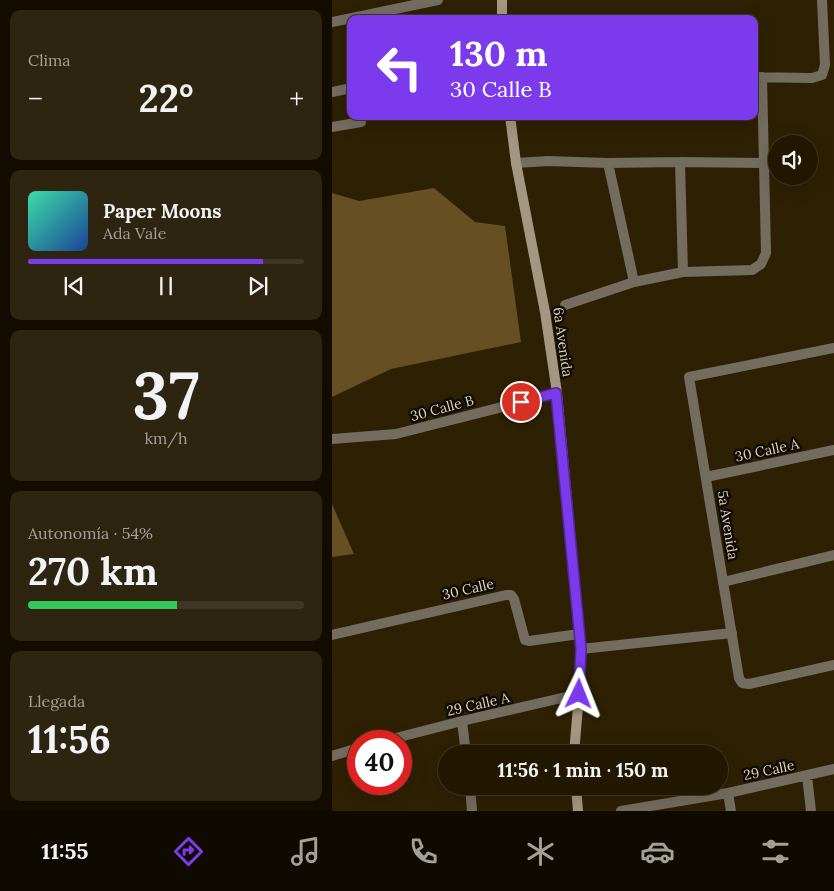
<!DOCTYPE html>
<html lang="es">
<meta charset="utf-8">
<style>
body{margin:0;font-family:Lora,serif;background:#2e2511;color:#f1f3f6;height:100vh;display:flex;flex-direction:column;font-size:19px;white-space:nowrap}
*{box-sizing:border-box;margin:0}
p{font-size:16px;color:#a2a099}
.icon{flex:none;width:28px;height:28px;fill:none;stroke:currentColor;stroke-width:2;stroke-linecap:round;stroke-linejoin:round}
.map{position:relative;flex:1;overflow:hidden}
.drawer{display:flex;flex-direction:column;gap:10px;padding:10px;background:#130d01;width:332px}
.drawer>*{flex:none}
.guide{position:absolute;left:15px;top:15px;width:411px;height:105px;border-radius:10px;box-shadow:0 5px 20px #0002,0 0 0 1px #3f3724;background:#7c3aed;color:#fff;overflow:hidden}
.controls{position:absolute;left:436px;top:135px;display:grid;gap:10px}
.controls a{display:grid;place-items:center;width:50px;height:50px;border-radius:50%;background:#221802;box-shadow:0 5px 20px #0002,0 0 0 1px #3f3724;font-size:25px}
.speed{position:absolute;left:15px;top:730px;display:flex;gap:10px;font-size:25px;font-weight:700;text-align:center}
.speed>*{display:grid;place-content:center;width:65px;height:65px;border-radius:50%;background:#221802;box-shadow:0 5px 20px #0002,0 0 0 1px #3f3724;line-height:1}
.speed .limit{border:8px solid #d22;background:#fff;color:#111}
.pin{position:absolute;display:grid;place-items:center;width:42px;height:42px;color:#fff;margin:-21px;border:2px solid #fff;border-radius:50%;box-shadow:0 1px 5px #0007}
.me{position:absolute;width:55px;margin:-28px;rotate:2deg;stroke-linejoin:round;filter:drop-shadow(0 0 4px #0008)}
.turn{display:flex;align-items:center;gap:18px;height:105px;padding:0 20px;font-size:22px}
.turn .icon{width:65px;height:65px;stroke-width:2.5}
.turn b{display:block;font-size:35px;line-height:42px}
.big{font-size:38px;font-weight:800;line-height:1.1}
.drawer .widget{flex:1;display:flex;flex-direction:column;justify-content:center;gap:8px;min-width:0;padding:0 18px;border-radius:10px;background:#2e2511}
.drawer .dial{align-items:center;gap:0}
.dial b{font-size:65px;line-height:1}
.song{display:flex;align-items:center;gap:15px}
.cover{width:60px;height:60px;border-radius:8px;background:linear-gradient(135deg,hsl(160 70% 55%),hsl(220 70% 35%))}
.played{height:5px;border-radius:2px;background:linear-gradient(90deg,#7c3aed 85%,#3f3724 85%)}
.keys{display:flex;justify-content:space-around;direction:ltr}
.heat{display:flex;justify-content:space-between;align-items:center;font-size:28px;direction:ltr}
.charge{height:8px;border-radius:4px;background:linear-gradient(90deg,#34c759 54%,#3f3724 0)}
.trip{position:absolute;left:106px;top:745px;width:290px;height:50px;border-radius:25px;background:#221802;box-shadow:0 5px 20px #0002,0 0 0 1px #3f3724;font-weight:800;line-height:50px;text-align:center}
.tabs{display:flex;height:80px;justify-content:space-around;align-items:center;background:#0e0a01;color:#a2a099}
.tabs .icon{width:35px;height:35px}
.tabs .on{color:#7c3aed}
.tabs b{font-size:22px;color:#f1f3f6}
main{display:flex;flex:1;min-height:0}
.map>svg:first-child{display:block}
</style>
<main>
<section class="drawer">
<div class="widget"><p>Clima</p>
<div class="heat"><a>−</a><b class="big">22°</b><a>+</a></div>
</div>
<div class="widget">
<div class="song"><i class="cover"></i><div><b>Paper Moons</b><p>Ada Vale</p></div></div>
<div class="played"></div>
<div class="keys"><svg class="icon" aria-label="previous" viewBox="0 0 24 24"><path d="M18 5L8 12l10 7zM5 5v14"/></svg><svg class="icon" aria-label="pause" viewBox="0 0 24 24"><path d="M8 5v14M16 5v14"/></svg><svg class="icon" aria-label="next" viewBox="0 0 24 24"><path d="M6 5l10 7-10 7zM19 5v14"/></svg></div>
</div>
<div class="widget dial"><b>37</b><p>km/h</p></div>
<div class="widget"><p>Autonomía · 54%</p><b class="big">270 km</b><div class="charge"></div></div>
<div class="widget"><p>Llegada</p><b class="big">11:56</b></div>
</section>
<div class="map">
<svg width="502" height="811" viewBox="0 0 502 811">
<rect width="100%" height="100%" fill="#2e2003"/>
<path fill="#664f23" d="M102,188L143,222L173,226L189,342L59,369L0,397V193L27,201Z
M0,504L22,554L0,557Z"/>
<g fill="none" stroke-linecap="round" stroke-linejoin="round">
<path stroke="#746c5f" stroke-width="10" d="M0,22L106,0
M422,77L480,78L490,75L493,65L490,0
M0,92L19,88
M0,127L29,122
M348,162L351,272
M184,163L216,161L276,163L348,162L431,163
M276,163L302,282
M233,305L302,282L351,272L420,270L429,264L434,253L430,77
M502,348L357,377L407,678L410,683L417,684L502,665
M0,439L64,434L225,393
M374,477L502,450
M391,582L502,555
M0,635L174,595H179L182,599L193,640L197,641L247,634
M249,649L400,633
M130,721L134,754
M52,741L130,721L247,694
M0,756L26,748
M475,776L479,811
M138,786L140,811
M396,793L399,811
M289,811L396,793L502,769"/>
<path stroke="#a39782" stroke-width="10" d="M170,0V19
M178,116L184,163L213,312L225,393L249,649L247,694L242,754
M244,786L246,811"/>
</g>
<g fill="none" stroke-linecap="round" stroke-linejoin="round">
<g stroke="#51269a" stroke-width="12">
<path id="route" d="M189,402L224,393L249,649L247,694"/>
</g>
<use href="#route" stroke="#7c3aed" stroke-width="9"/>
</g>
<g text-anchor="middle" stroke-width="5" stroke-linejoin="round" paint-order="stroke">
<g font-size="14" fill="#dcd2c2" stroke="#110b02">
<text transform="translate(231 342) rotate(82)" y="5">6a Avenida</text>
<text transform="translate(110 408) rotate(-15)" y="5">30 Calle B</text>
<text transform="translate(435 450) rotate(-12)" y="5">30 Calle A</text>
<text transform="translate(396 525) rotate(81)" y="5">5a Avenida</text>
<text transform="translate(136 589) rotate(-13)" y="5">30 Calle</text>
<text transform="translate(146 704) rotate(-13)" y="5">29 Calle A</text>
<text transform="translate(437 770) rotate(-12)" y="5">29 Calle</text>
</g>
</g>
</svg>
<div class="controls">
<a><svg class="icon" aria-label="sound" viewBox="0 0 24 24"><path d="M4 9h4l5-4v14l-5-4H4zM17 9q2 3 0 6"/></svg></a>
</div>
<div class="speed"><div class="limit">40</div></div>
<div class="pin" style="left:189px;top:402px;background:#d93025"><svg class="icon" aria-label="arrive" viewBox="0 0 24 24"><path d="M6 21V4h12l-3 4 3 4H6"/></svg></div>
<svg class="me" style="left:247px;top:694px" viewBox="-20 -20 40 40"><path d="M0-17L14 15 0 8-14 15z" fill="#7c3aed" stroke="#fff" stroke-width="4"/></svg>
<div class="trip">11:56 · 1 min · 150 m</div>
<div class="guide">
<div class="turn"><svg class="icon" aria-label="left" viewBox="0 0 24 24"><path d="M17 20v-9H6M10 6l-5 5 5 5"/></svg><div><b>130 m</b>30 Calle B</div></div>
</div>
</div>
</main>
<nav class="tabs">
<b>11:55</b>
<svg class="icon on" aria-label="directions" viewBox="0 0 24 24"><path d="M12 3l9 9-9 9-9-9zM9 14v-3h6M13 9l2 2-2 2"/></svg>
<svg class="icon" aria-label="music" viewBox="0 0 24 24"><path d="M9 18V5l10-2v13"/><circle cx="6" cy="18" r="3"/><circle cx="16" cy="16" r="3"/></svg>
<svg class="icon" aria-label="phone" viewBox="0 0 24 24"><path d="M5 4h4l2 5-3 2q2 4 5 5l2-3 5 2v4C11 20 4 13 5 4z"/></svg>
<svg class="icon" aria-label="climate" viewBox="0 0 24 24"><path d="M12 3v18M4 7l16 10M4 17L20 7"/></svg>
<svg class="icon" aria-label="car" viewBox="0 0 24 24"><path d="M5 17H2v-5l4-1 3-4h7l3 4 3 1v5h-3M9 17h6M6 11h13"/><circle cx="7" cy="17" r="2"/><circle cx="17" cy="17" r="2"/></svg>
<svg class="icon" aria-label="filters" viewBox="0 0 24 24"><path d="M4 7h16M4 17h16"/><circle cx="9" cy="7" r="2"/><circle cx="15" cy="17" r="2"/></svg>
</nav>
